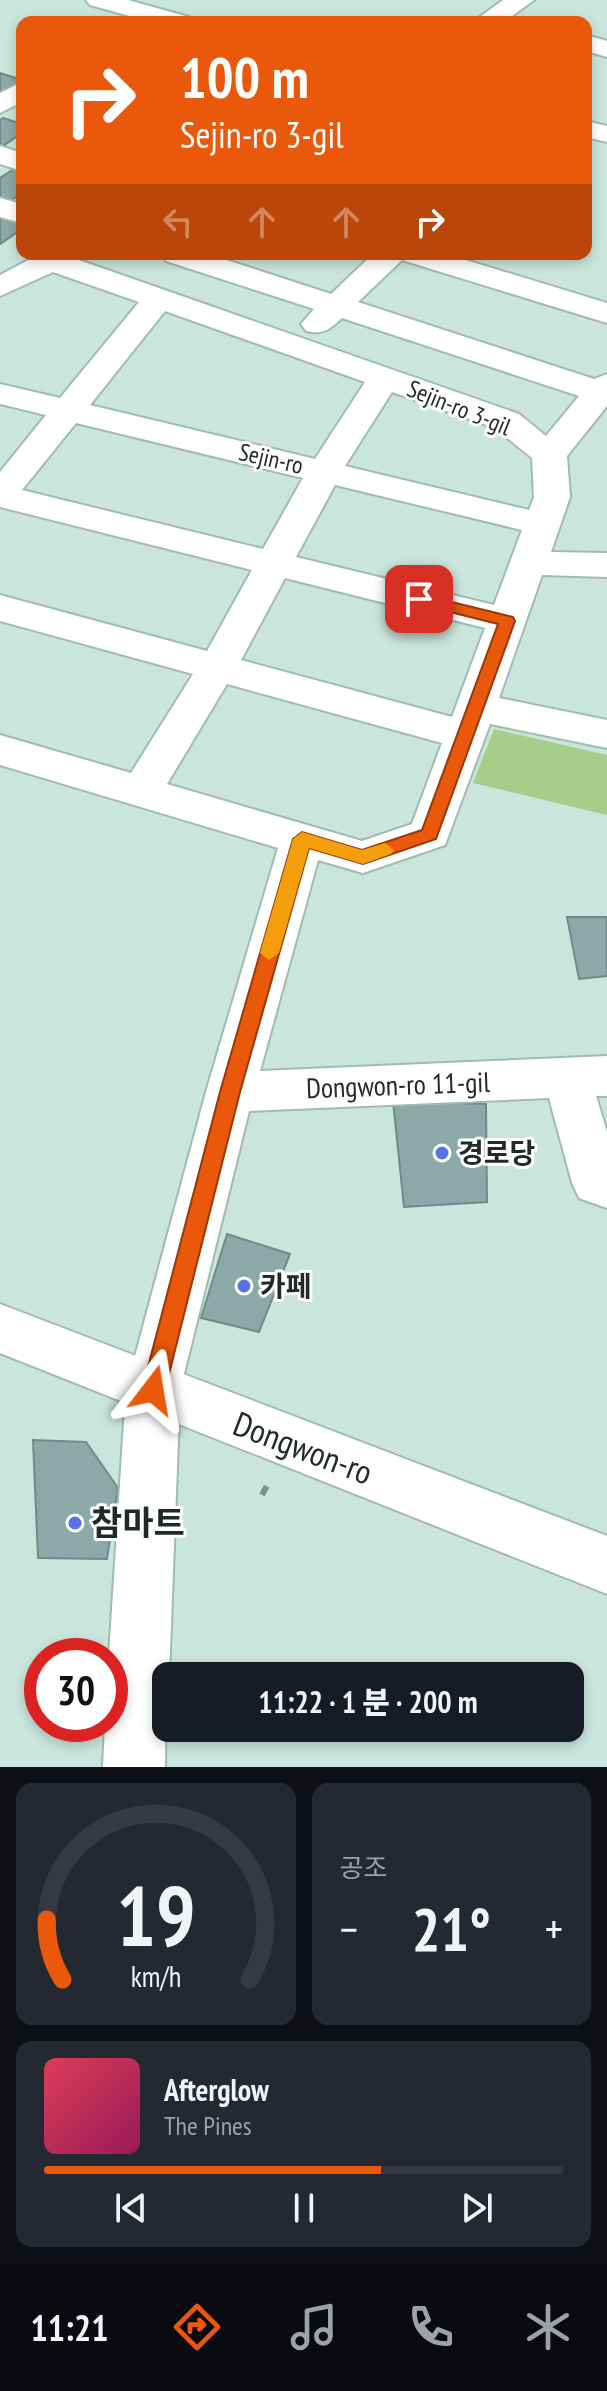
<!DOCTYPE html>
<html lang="ko">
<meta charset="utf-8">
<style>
body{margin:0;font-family:"PT Sans Narrow","Noto Sans KR",sans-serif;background:#242831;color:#f1f3f6;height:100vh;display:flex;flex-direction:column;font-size:30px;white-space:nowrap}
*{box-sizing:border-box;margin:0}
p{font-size:26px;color:#9ea1a6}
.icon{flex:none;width:44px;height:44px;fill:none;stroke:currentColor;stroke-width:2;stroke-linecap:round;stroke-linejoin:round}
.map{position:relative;height:1767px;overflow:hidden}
.side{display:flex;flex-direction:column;gap:16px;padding:16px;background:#0d0f14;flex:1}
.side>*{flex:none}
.hud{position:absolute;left:16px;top:16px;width:576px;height:244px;border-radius:16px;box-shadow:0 4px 12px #0003;background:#ea580c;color:#fff;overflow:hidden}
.speed{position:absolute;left:24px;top:1638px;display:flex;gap:16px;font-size:40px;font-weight:700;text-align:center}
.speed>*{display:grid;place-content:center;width:104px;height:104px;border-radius:50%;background:#171b24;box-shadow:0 4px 12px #0003;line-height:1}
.speed .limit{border:12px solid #d22;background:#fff;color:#111}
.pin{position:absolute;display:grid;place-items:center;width:68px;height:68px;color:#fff;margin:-34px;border-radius:16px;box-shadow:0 4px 12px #0006}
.me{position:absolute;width:88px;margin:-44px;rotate:14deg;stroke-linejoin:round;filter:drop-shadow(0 0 6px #0008)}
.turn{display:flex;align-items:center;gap:28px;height:168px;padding:0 32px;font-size:36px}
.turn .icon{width:104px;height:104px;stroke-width:2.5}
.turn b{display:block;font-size:56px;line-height:68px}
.lanes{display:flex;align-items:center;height:76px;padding:0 32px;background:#0003;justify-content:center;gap:40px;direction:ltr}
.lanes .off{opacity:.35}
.big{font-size:60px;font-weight:800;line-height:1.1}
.side .widget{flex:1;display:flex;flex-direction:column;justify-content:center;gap:12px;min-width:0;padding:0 28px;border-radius:16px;background:#242831}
.side .dial{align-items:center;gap:0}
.dial svg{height:208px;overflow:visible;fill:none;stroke:#363941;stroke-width:7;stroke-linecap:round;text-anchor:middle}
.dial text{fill:#f1f3f6;stroke:none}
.song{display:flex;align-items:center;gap:24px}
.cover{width:96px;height:96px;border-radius:12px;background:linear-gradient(135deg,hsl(350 70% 55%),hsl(330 70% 35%))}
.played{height:8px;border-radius:4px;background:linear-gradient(90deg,#ea580c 65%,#363941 65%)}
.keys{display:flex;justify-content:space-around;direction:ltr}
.heat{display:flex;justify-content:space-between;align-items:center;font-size:44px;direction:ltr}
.side .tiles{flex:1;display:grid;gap:16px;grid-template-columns:1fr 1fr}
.widget:last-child{grid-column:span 2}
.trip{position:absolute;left:152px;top:1662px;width:432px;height:80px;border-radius:16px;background:#171b24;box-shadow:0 4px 12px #0003;font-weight:800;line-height:80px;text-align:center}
.tabs{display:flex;height:128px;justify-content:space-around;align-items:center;background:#090b0e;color:#9ea1a6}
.tabs .icon{width:56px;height:56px}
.tabs .active{color:#ea580c}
.tabs b{font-size:36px;color:#f1f3f6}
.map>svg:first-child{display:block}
</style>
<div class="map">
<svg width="607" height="1767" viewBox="0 0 607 1767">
<rect width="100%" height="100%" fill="#cae6dc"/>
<path fill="#a6cd8a" d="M494,729L607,755V815L473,783Z"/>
<path fill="#8ca9a7" stroke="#6f8b89" stroke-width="2" d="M0,73L22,80V83L0,97Z
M3,118L22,124V133L0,148V120Z
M14,169L22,171V193L9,202L0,199V178Z
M0,215L22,223V229L0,244Z
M567,917H607V976L579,979Z
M393,1101L486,1104L487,1202L404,1207Z
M227,1234L290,1254L259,1332L201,1318Z
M33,1440L86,1442L118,1488L107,1559L38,1558Z"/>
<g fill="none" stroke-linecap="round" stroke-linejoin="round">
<g stroke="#a1bbb2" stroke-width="4">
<path id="minor" d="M503,0H534L504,22H473Z
M586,35L607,41V57L586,51Z
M22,82V102L0,113V93Z
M0,146L22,153V171L0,164Z
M0,198L22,204V223L0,217Z
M40,254H79L76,259L519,414L546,436L579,396L342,318C329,330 323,335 306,331L301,324L314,309L166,261L162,254H208L331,294L373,254H446L607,303V323L402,260L358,302L594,379L607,374V406L567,456L570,497L551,552L607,553V577L542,575L499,698L607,720V748L490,724L445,845L363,873L318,860L260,1071L607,1056V1096H596L607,1132V1208L579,1198L572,1183L549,1098L249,1111L180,1390L169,1676H166L165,1767H103L105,1724H110L109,1656L126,1390L206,1092L278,848L0,765V735L131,773L193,674L0,621V595L207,651L252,570L0,507V472L46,415L0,404V384L60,398L139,302L53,272L0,296V275ZM165,311L365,382L315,459L90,405ZM392,392L495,428L532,458L534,497L529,510L345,466ZM76,423L303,478L263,549L22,490ZM335,485L522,530L494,605L296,557ZM285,578L485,628L452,717L241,660ZM227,684L442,743L412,824L362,841L167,784Z"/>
</g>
<g stroke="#a1bbb2" stroke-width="4">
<path id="major" d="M86,0H128L189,17L193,22H151L90,5Z
M586,121L607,126V142L586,137Z
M0,1304L607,1536V1594L0,1353Z"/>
</g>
<path stroke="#7d918a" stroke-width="6" stroke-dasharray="10 5" stroke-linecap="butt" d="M262,1495L269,1482"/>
<use href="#minor" fill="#fff" fill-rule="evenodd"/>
<use href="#major" fill="#fff" fill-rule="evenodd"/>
</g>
<path fill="#ea580c" stroke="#983908" stroke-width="2" d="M419,594L513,617L515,621L436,839L363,864L309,848L240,1092L165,1390L161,1398L153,1401L145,1398L142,1390L220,1092L293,839L302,832L362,850L422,830L498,624L414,603V595Z"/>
<path fill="#f59e0b" d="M302,832L362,850L385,843L394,850L391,854L363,864L309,848L279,953L269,960L260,953L293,839Z"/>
<g fill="#5b71e7" stroke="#fff" stroke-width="3">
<circle cx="442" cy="1153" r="8"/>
<circle cx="244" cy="1286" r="8"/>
<circle cx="75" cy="1523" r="8"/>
</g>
<g text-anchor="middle" stroke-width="6" stroke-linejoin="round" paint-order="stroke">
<g font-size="24" fill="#202a27" stroke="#fff">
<text transform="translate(459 408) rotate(22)" y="8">Sejin-ro 3-gil</text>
<text transform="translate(271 459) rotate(13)" y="8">Sejin-ro</text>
</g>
<g font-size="28" fill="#202a27" stroke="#fff">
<text transform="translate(398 1085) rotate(-2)" y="10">Dongwon-ro 11-gil</text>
</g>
<g font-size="28" font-weight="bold" fill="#202a27" stroke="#fff" text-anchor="start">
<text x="458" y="1163">경로당</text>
<text x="260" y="1296">카페</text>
</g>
<g font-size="34" fill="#202a27" stroke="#fff">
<text transform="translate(303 1448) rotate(21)" y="12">Dongwon-ro</text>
</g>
<g font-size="34" font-weight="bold" fill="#202a27" stroke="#fff" text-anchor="start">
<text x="91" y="1535">참마트</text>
</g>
</g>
</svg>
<div class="speed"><div class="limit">30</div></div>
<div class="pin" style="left:419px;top:599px;background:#d93025"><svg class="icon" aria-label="arrive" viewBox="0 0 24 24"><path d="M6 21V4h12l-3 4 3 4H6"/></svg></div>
<svg class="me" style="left:153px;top:1390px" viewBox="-20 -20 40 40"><path d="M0-17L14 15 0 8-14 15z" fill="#ea580c" stroke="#fff" stroke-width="4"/></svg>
<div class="trip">11:22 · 1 분 · 200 m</div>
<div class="hud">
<div class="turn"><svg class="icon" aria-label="right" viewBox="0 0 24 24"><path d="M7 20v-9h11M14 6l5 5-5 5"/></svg><div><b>100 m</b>Sejin-ro 3-gil</div></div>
<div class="lanes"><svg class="icon off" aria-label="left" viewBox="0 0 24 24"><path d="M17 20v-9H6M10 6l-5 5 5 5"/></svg><svg class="icon off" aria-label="ahead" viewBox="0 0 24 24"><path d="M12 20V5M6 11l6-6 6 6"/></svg><svg class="icon off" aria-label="ahead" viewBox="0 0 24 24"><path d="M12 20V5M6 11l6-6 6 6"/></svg><svg class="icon" aria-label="right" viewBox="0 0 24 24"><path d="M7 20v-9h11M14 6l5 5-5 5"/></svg></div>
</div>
</div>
<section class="side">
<div class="tiles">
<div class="widget dial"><svg viewBox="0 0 100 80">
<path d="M14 69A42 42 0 1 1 86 69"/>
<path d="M14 69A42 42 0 0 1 8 46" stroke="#ea580c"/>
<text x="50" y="56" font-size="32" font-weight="700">19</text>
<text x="50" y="72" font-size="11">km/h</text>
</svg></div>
<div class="widget"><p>공조</p>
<div class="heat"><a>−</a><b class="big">21°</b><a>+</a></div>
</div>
<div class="widget">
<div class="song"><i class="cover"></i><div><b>Afterglow</b><p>The Pines</p></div></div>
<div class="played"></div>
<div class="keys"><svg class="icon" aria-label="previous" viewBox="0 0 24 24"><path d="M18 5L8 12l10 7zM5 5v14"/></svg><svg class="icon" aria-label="pause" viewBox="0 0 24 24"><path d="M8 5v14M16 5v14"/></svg><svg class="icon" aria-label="next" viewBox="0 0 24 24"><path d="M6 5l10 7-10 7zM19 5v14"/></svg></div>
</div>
</div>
</section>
<nav class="tabs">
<b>11:21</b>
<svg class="icon active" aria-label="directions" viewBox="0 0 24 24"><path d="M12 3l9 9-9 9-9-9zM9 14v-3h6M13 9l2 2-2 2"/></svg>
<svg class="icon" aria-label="music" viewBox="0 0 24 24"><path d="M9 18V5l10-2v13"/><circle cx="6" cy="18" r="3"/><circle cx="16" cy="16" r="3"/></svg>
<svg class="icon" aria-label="phone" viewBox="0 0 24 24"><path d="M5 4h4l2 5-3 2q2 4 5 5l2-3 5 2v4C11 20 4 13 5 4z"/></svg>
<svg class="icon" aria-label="climate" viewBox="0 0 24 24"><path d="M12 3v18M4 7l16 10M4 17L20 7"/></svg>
</nav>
